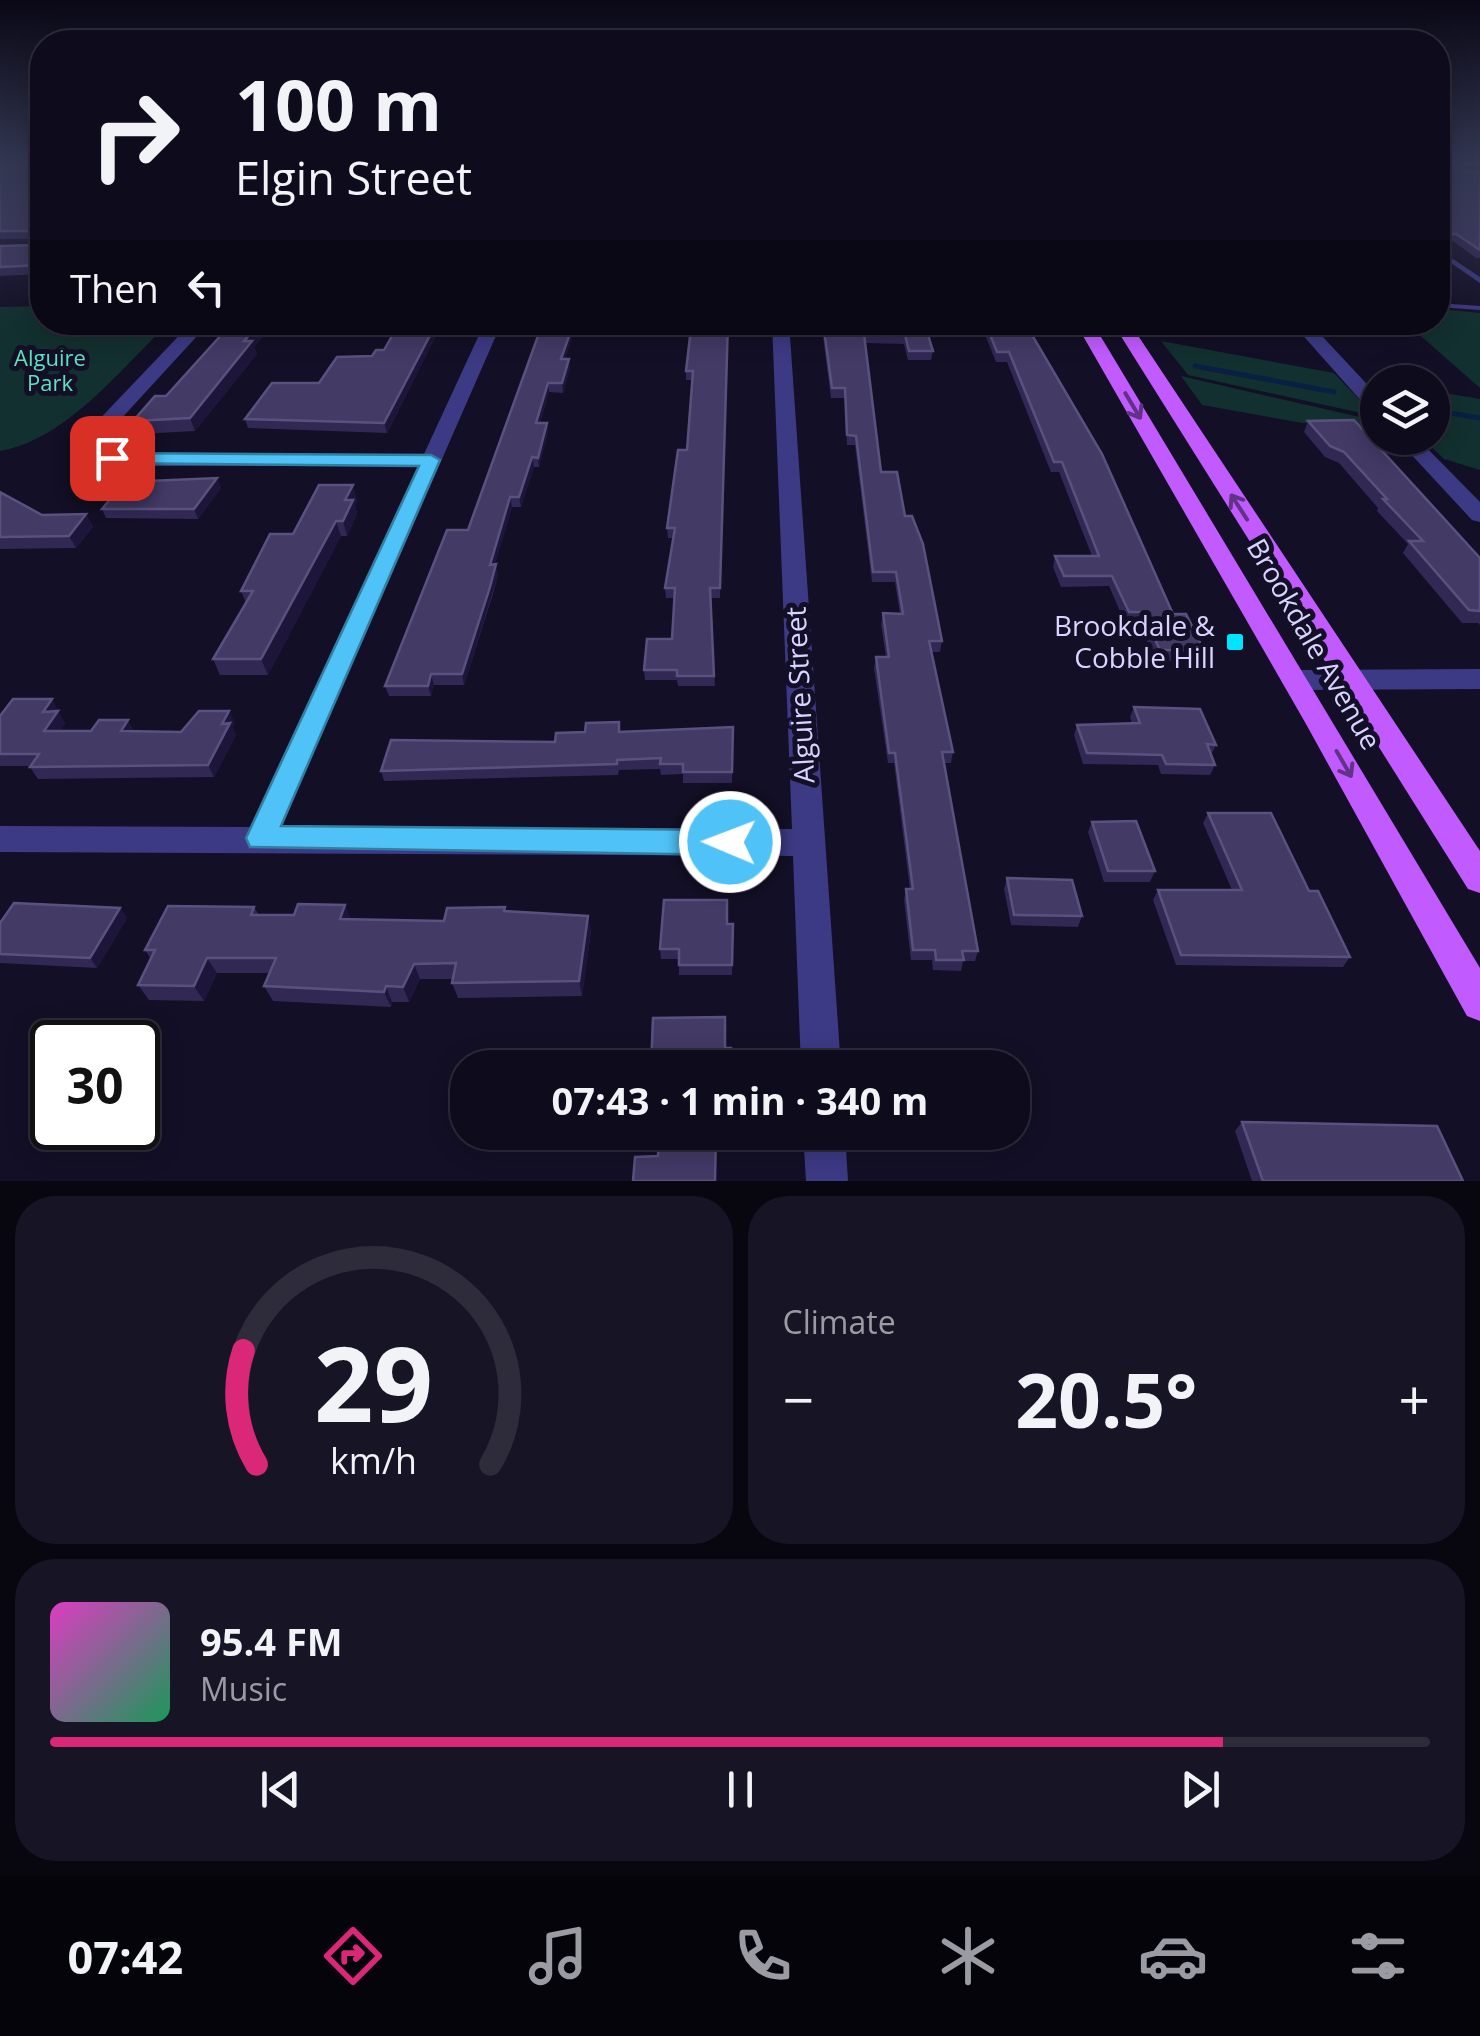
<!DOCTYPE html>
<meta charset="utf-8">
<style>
body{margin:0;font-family:"Open Sans",sans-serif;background:#171425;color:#f1f3f6;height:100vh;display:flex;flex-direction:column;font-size:38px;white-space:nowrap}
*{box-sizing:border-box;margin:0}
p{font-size:32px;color:#9b9ba3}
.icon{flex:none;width:55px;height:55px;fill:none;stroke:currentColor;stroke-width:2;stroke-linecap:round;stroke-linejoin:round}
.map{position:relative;height:1181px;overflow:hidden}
.panel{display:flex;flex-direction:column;gap:15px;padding:15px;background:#08060f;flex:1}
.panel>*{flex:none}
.banner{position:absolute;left:30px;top:30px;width:1420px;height:305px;border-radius:40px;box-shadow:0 5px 25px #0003,0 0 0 2px #2e2b3b;background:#0e0b1c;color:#f1f3f6;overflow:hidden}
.tools{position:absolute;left:1360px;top:365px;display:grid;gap:20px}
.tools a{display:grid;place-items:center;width:90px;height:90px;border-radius:50%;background:#0e0b1c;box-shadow:0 5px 25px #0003,0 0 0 2px #2e2b3b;font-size:50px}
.speed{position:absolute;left:30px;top:1020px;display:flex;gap:20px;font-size:50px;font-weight:700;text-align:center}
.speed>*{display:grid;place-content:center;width:130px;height:130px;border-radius:50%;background:#0e0b1c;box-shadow:0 5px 25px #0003,0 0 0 2px #2e2b3b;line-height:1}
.speed .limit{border:5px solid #111;border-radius:15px;background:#fff;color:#111}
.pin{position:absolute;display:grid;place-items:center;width:85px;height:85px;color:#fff;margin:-42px;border-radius:20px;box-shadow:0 5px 15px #0006}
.me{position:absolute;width:110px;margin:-55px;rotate:271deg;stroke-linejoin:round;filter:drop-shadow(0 0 8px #0008)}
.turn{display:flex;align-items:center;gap:35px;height:210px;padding:0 40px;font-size:45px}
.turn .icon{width:130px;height:130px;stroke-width:2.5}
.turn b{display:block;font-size:70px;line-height:85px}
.then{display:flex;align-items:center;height:95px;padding:0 40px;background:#0003;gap:20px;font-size:38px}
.big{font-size:75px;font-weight:700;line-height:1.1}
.panel .widget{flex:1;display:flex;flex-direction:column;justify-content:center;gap:15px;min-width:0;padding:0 35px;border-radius:40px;background:#171425}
.panel .dial{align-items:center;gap:0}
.dial svg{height:260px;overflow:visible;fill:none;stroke:#2e2b3b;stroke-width:7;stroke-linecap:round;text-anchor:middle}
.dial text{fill:#f1f3f6;stroke:none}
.song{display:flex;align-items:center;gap:30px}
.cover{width:120px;height:120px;border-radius:15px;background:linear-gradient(135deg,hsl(310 70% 55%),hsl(150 70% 35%))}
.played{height:10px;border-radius:5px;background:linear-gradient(90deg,#db2777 85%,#2e2b3b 85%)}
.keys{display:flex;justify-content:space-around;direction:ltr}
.heat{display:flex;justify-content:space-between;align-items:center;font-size:55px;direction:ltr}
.panel .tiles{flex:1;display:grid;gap:15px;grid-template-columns:1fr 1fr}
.widget:last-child{grid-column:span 2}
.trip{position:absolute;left:450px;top:1050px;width:580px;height:100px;border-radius:40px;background:#0e0b1c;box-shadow:0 5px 25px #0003,0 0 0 2px #2e2b3b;font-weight:700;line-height:100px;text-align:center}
.tab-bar{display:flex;height:160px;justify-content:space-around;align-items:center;background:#06040b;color:#9b9ba3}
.tab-bar .icon{width:70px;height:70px}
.tab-bar .active{color:#db2777}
.tab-bar b{font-size:45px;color:#f1f3f6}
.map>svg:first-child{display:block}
</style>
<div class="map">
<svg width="1480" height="1181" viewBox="0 0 1480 1181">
<rect width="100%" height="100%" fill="#130f26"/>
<path fill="#12302f" d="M42,306V322L169,323C121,368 68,439 0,451V307Z
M1438,309L1480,313V388L1406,323L1438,322Z
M1161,341L1334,373L1375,416L1188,375Z
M1181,376L1377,421V426L1302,423L1202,405Z
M1433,391L1480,399V470L1444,459L1422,438H1432Z"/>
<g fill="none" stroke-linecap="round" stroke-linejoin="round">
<path stroke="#0a1f44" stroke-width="5" d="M1195,366L1334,392
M1432,410L1480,418"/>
<path fill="#3d3a85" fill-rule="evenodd" d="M1438,249L1480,277V283L1438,254Z
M1438,303L1480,306V310L1438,307Z"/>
<path fill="#3d3a85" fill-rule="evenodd" d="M192,322H210L108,433V446L134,454H424L485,322H502L281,827L792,829L772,322H789L841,1068H801L793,856L0,852V826L250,827L418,466H134L105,461L91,453V428Z
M1291,322H1309L1378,396V414L1371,412Z
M1396,438H1417L1480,502V522L1472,520Z
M1480,669V689L1295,690L1285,687L1281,680L1285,673L1295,670Z
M803,1132H845L848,1181H806Z"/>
<path fill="#c25bff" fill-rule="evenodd" d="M1075,322H1092L1480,968V1021L1467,1016L1306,724Z
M1112,322H1129L1480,851V893L1468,889Z"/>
</g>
<path fill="#312854" d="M42,164V274L0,276V246L38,245L39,239H0V169L39,168Z
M1438,164L1470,172H1480V258H1476L1453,241H1442L1438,238Z
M233,322H276L254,347L257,354L195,431L139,434L133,421L166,396Z
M400,322H443L387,433L248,428L245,419L384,350Z
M543,322H577L565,359L570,368L563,393L549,392L540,423H547L548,432L539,467H534L521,507H512L495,564L498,575L492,597L464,685H434L431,696H389L385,686L468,530Z
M696,322H728L720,598H711L715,686H678L677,680H645L644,670L672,639L675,598H666L665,588L673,538H668L667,528L687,450L692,380H686V371Z
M821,322H924L933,351L931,360H908L904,344L865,343L881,472L905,516L942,641L940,652H931L953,752L951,763H944L978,951L975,961H963L961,971L933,970L932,960H911L904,900L906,889H910L894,763H888L874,668L876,657H886L881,624L883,613L900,614L895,582H872L855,445H847L845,398H831Z
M980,322H1026L1173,614L1204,650L1200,661H1156L1138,623H1125L1109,586L1061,587L1053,567L1055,556H1092L1059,472H1051L1007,362H996Z
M1308,421L1480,558V625L1478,623H1462L1403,553L1408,544L1377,511L1378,508L1339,463L1325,457L1304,432Z
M217,478L221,488L198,519L106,518L102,509Z
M0,492L42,515L86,514L93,527L76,548L0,549Z
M357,500L355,505L357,514L347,536H341L268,675H220L213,659L246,603L241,591L293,534Z
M1134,707L1216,745L1211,755L1215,765L1210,775L1161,774L1158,765L1083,764L1074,735L1077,725L1132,723L1130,717Z
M60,711L58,712L65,723L60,731L181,732L235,723L232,727L236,735L214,777L38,779L30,767L31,766H0V716Z
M733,727L732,783H683V774L661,775L660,769L619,770L618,775L384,781L381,771L620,732Z
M1208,813L1309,891L1350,957L1343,967L1176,965L1153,900L1158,890H1232L1203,823Z
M1092,822L1155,871L1150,882H1104L1088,832Z
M1007,878L1082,916L1078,927L1011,925L1004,889Z
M254,907L259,915L351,919L444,921L505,907L506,911L591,931L582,996L458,998L452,983L453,979H420L409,1002H392L391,1007L273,1001L264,986L270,973H217L204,1001L149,1000L138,985L151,959L145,950Z
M120,908L127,918L97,968L0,963V923Z
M727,924H733L732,975H679V959H661L660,949Z
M1242,1122L1463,1181H1252L1235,1131Z"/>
<path fill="#1d163a" d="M261,322H276L254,347L257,354L195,431L190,418L244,341Z
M437,322H443L387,433L384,423Z
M574,322H577L562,368L561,359Z
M569,359L570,368L563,393L562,383Z
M548,383L549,392L537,432L536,423Z
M547,423L548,432L539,467L538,458Z
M532,457L534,467L521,507L519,497Z
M217,478L221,488L198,519L194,509Z
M353,485L357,500L355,505L357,514L347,536L343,521L345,500Z
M510,497L512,507L492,575L490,565Z
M86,514L93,527L76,548L69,536Z
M336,521L341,536L268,675L261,659Z
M496,564L498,575L464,685L462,674Z
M431,674L434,685L431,696L428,686Z
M52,699L65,723L52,743L44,731L43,712Z
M229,711L235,723L232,727L236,735L214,777L208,765L222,724Z
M128,720L135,732L121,731Z
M345,905L352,920L340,919Z
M120,908L127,918L97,968L90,958Z
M588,916L591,931L582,996L579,981Z
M207,958L217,973L204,1001L194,986Z
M414,964L420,979L409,1002L403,987Z
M386,986L392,1002L391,1007L384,992Z"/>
<path fill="#433a66" stroke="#5a527e" stroke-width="2.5" d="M40,164H42V265L0,267V246L38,245L41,231H0V169L39,168Z
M1438,164H1457L1470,172H1480V250L1456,234H1445L1438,229Z
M233,322H261L244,341H252L190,418L133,421L155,396H166Z
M400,322H437L384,423L245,419L272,383H319L337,357L372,356L376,350H384Z
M543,322H574L561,359H569L562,383H548L536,423H547L538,458L532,457L519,497H510L490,565L496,564L490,587L462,674H431L428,686H385L447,530H468Z
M696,322H728L720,588H710L714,676H677V670H644L647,639H672L675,588H665L675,528H667L678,450H687L693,371H686L691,328H696Z
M823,322H924L933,351H909L905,335L864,334L881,472H897L905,516H912L923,544L942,641H929L953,752H942L978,951H962L964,960H936L935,950H913L906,889H913L895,753H889L876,657H889L883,613L903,614L896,572H873L856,436L847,435L845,388H832Z
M985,322H1026L1032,335L1102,454L1173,614H1186L1204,650H1160L1142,612H1129L1112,576H1064L1055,556H1099L1062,462H1054L1009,352H997Z
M1354,420L1480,558V611L1469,610L1409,541H1423L1383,499H1387L1344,452L1330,446L1308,421Z
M217,478L194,509H102L124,482Z
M319,485H353L345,500H353L343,521H336L261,659H213L253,591H241L270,534H293Z
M0,492L42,515L86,514L69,536L0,537Z
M13,699H52L43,712L58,711L44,731H91L99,720H128L121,731L181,732L199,711H229L222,724L230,723L208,765L30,767L39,754H0V716Z
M1134,707L1200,709L1216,745L1207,744L1215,765L1166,764L1162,755L1087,753L1077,725L1140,723Z
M619,722V732L733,727L732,772H683V764H660L661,758L617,760V764L381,771L391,740L555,742L556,733L585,732L586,723Z
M1208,813H1271L1309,891H1318L1350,957L1181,955L1158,890H1242Z
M1136,821L1155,871H1108L1092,822Z
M1007,878L1072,880L1082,916L1014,915Z
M664,900H727V924H733L732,965H679V949H660Z
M14,903L120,908L90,958L0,954V923Z
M298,904L345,905L340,919L444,921L447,908L505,907L504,911L588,916L579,981L452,983L456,963L414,964L403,987L386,986L384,992L264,986L276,958H207L194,986L138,985L155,950H145L168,906L254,907L251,915H294Z
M725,1017V1048H731V1068H651L653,1018Z
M1242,1122L1437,1126L1463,1181H1263Z
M659,1132H716L715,1181H633L635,1157L658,1156Z"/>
<defs><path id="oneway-shaft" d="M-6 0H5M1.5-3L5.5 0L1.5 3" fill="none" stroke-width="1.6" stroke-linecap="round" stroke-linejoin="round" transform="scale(2.5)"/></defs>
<g stroke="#623188">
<use href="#oneway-shaft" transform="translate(1133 406) rotate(59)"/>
<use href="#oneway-shaft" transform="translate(1239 507) rotate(-123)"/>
<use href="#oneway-shaft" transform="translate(1344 764) rotate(60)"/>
</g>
<linearGradient id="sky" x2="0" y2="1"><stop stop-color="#0a0815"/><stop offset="0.5" stop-color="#333752"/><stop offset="1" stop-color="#333752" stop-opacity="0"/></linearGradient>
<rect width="1480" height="329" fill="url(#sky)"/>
<path fill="#4fc3f7" stroke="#337fa1" stroke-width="2.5" d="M105,453L431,455L440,460L281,826L730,830L740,834L745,842L740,851L730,855L250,847L246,838L419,466L112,463L105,462Z"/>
<rect fill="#00e5ff" stroke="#130f26" stroke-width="4" x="1225" y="632" width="20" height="20" rx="5"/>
<g text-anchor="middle" stroke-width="10" stroke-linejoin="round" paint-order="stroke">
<g font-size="22" fill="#5fe0c0" stroke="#130f26">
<text x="50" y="366">Alguire<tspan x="50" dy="25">Park</tspan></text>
</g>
<g font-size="28" fill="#d9d4ff" stroke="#130f26" text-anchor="end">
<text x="1215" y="636">Brookdale &amp;<tspan x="1215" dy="32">Cobble Hill</tspan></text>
</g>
<g font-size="28" fill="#d9d4ff" stroke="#130f26">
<text transform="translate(1314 644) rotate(60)" y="10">Brookdale Avenue</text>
<text transform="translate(800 695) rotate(-93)" y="10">Alguire Street</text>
</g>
</g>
</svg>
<div class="tools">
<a><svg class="icon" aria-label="layers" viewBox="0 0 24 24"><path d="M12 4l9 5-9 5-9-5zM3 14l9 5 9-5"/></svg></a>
</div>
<div class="speed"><div class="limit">30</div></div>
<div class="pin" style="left:112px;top:458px;background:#d93025"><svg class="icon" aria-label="arrive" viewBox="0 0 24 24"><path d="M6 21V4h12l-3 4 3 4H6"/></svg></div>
<svg class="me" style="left:730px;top:842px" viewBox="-20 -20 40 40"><circle r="17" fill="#4fc3f7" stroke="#fff" stroke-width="3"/><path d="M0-11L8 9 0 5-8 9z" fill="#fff"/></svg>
<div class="trip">07:43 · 1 min · 340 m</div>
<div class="banner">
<div class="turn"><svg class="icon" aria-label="right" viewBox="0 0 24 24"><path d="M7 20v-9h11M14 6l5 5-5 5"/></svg><div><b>100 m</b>Elgin Street</div></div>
<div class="then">Then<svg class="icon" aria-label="left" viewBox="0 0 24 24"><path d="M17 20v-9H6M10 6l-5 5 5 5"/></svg></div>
</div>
</div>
<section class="panel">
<div class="tiles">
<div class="widget dial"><svg viewBox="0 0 100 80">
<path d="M14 69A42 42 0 1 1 86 69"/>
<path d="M14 69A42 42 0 0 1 10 34" stroke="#db2777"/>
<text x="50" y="56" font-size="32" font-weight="700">29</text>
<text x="50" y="72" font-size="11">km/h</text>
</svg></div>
<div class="widget"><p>Climate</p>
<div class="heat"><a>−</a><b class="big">20.5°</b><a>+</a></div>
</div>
<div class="widget">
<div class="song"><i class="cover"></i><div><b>95.4 FM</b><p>Music</p></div></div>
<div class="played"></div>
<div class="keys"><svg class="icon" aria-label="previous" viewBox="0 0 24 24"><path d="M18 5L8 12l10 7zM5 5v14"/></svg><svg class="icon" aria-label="pause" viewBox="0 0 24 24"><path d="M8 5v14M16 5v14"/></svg><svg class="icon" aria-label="next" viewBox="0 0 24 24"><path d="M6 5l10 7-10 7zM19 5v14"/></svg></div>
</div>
</div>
</section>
<nav class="tab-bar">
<b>07:42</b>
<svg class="icon active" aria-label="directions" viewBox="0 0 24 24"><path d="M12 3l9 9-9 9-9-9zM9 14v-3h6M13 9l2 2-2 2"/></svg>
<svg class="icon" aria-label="music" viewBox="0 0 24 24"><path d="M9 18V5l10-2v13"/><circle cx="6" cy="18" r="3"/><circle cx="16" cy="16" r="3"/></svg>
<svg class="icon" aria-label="phone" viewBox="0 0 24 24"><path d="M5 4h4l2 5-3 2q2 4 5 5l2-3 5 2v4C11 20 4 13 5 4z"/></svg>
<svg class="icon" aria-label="climate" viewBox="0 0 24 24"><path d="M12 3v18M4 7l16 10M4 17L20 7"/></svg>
<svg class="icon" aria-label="car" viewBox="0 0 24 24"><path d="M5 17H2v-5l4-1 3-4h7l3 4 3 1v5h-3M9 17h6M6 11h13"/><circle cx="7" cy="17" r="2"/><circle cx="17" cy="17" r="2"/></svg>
<svg class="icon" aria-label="filters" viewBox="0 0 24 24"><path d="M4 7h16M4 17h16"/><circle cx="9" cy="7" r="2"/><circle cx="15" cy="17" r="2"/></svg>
</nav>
